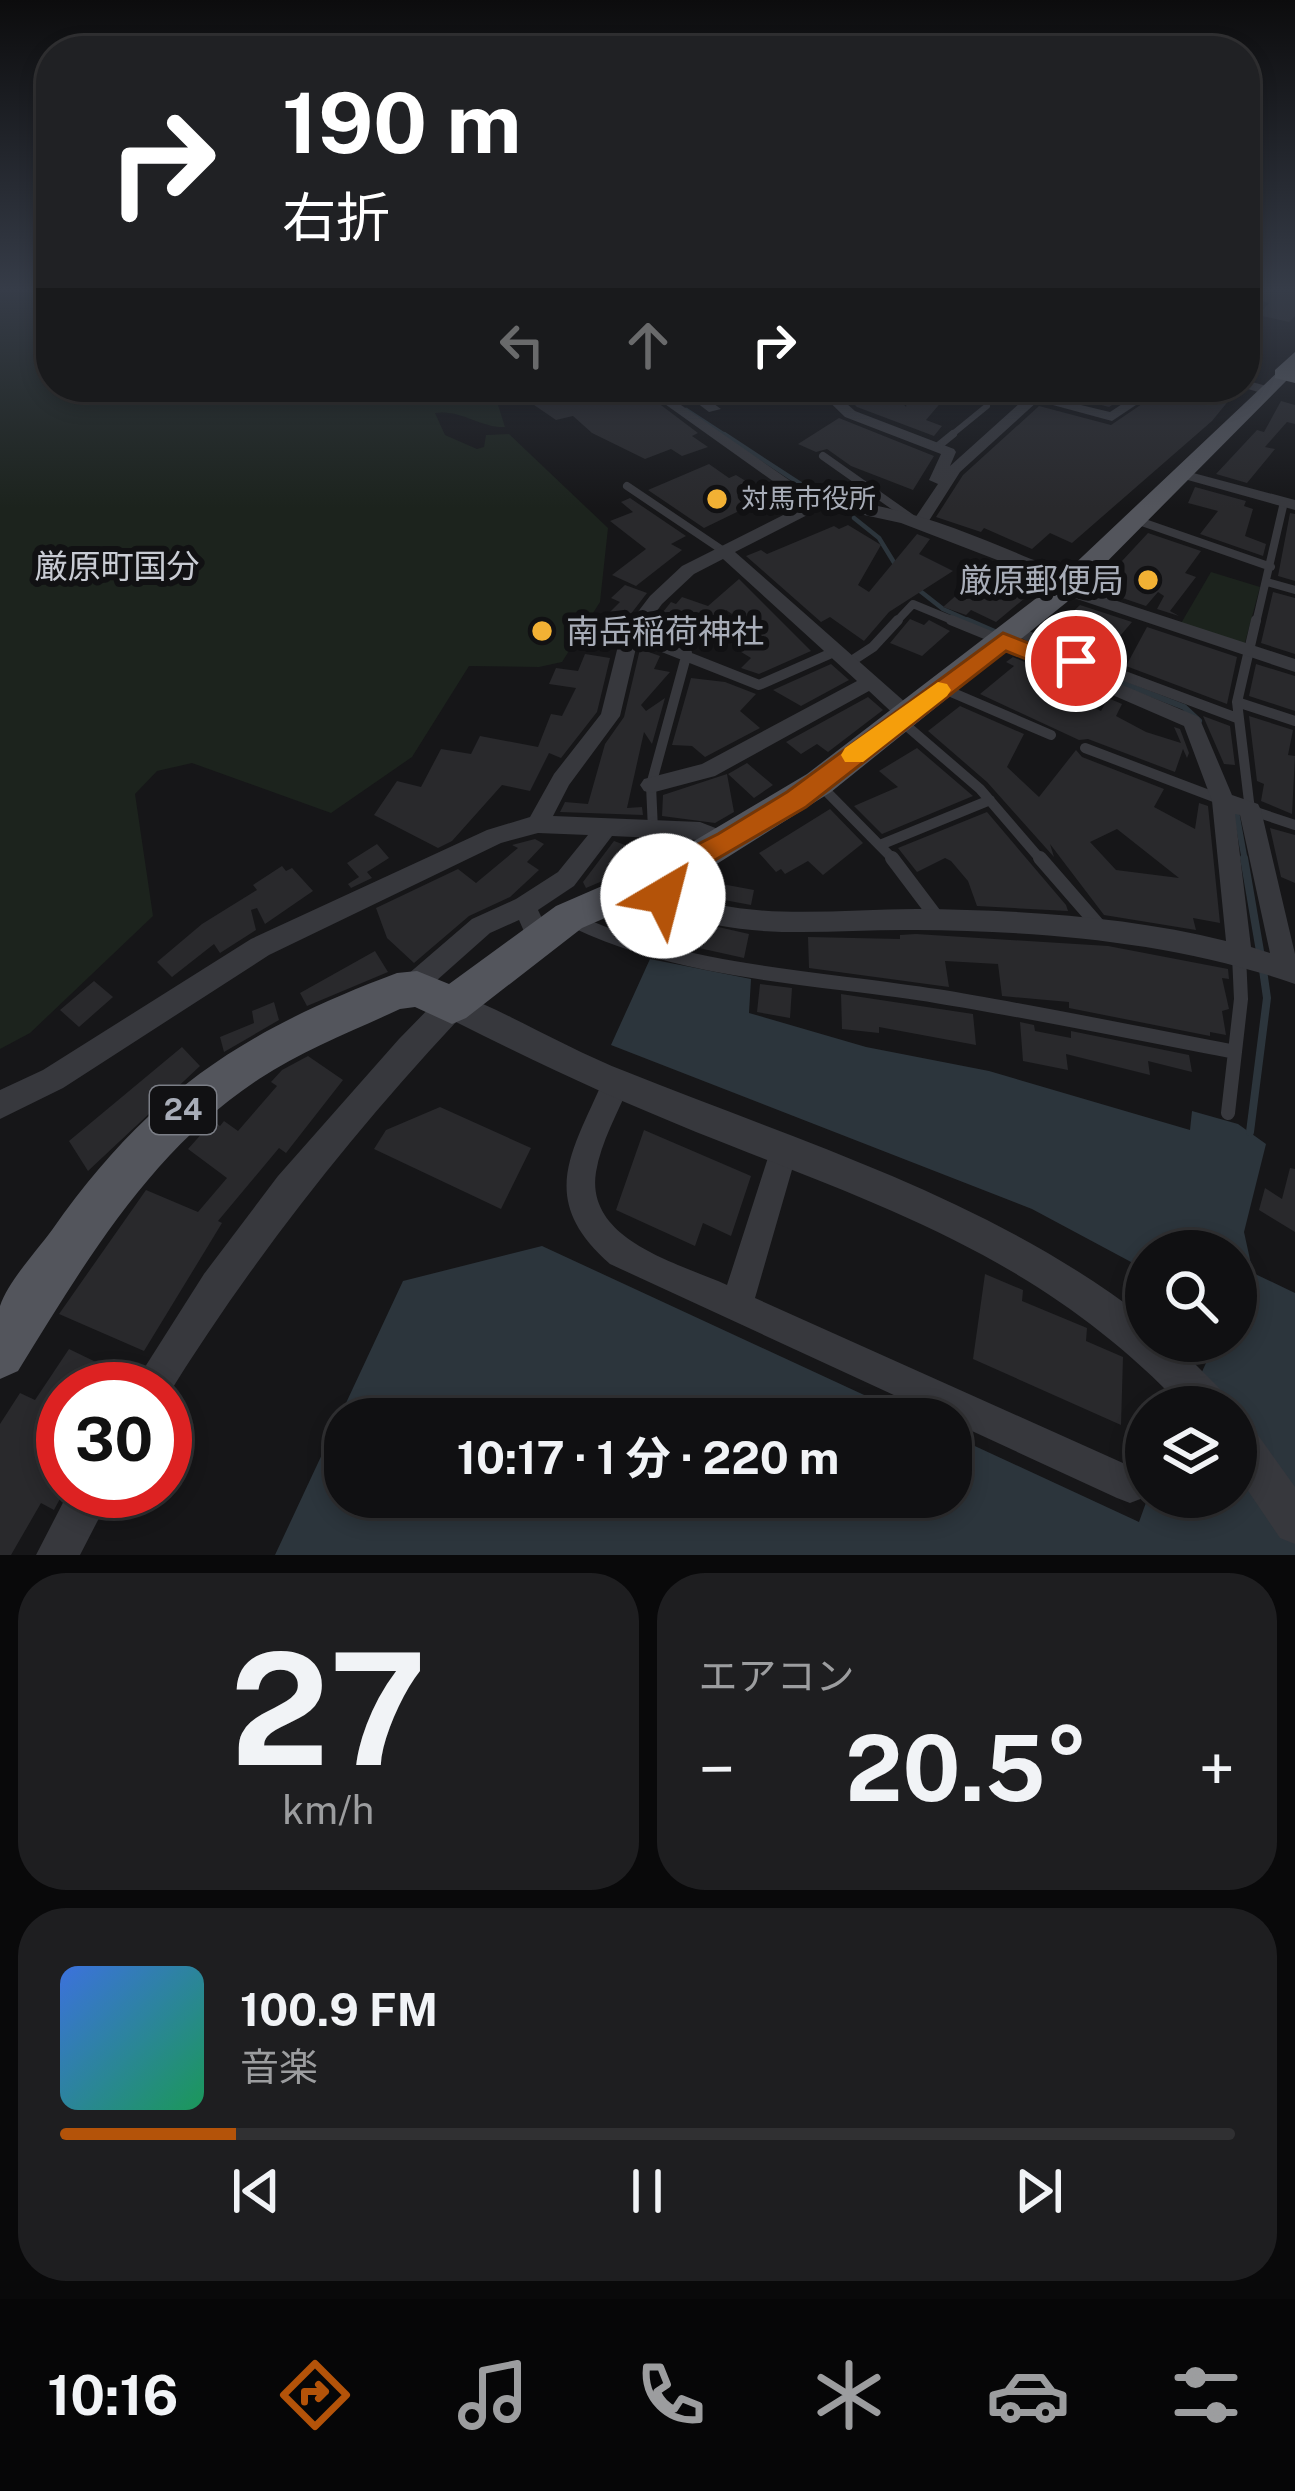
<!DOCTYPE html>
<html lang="ja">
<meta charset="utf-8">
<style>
body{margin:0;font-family:"Public Sans","Noto Sans JP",sans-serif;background:#1e1e20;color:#f1f3f6;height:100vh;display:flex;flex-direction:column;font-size:45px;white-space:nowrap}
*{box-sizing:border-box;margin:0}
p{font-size:39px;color:#9c9d9f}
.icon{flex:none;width:66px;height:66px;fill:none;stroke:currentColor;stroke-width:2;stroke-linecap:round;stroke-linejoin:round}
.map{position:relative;height:1555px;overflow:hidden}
.panel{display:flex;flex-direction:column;gap:18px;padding:18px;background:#09090a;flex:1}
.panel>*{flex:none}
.guide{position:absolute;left:36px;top:36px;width:1224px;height:366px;border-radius:48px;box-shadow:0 6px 18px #0003,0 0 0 3px #303032;background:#202124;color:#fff;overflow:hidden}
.buttons{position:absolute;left:1125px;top:1230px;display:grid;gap:24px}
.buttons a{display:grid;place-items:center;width:132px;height:132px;border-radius:50%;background:#101012;box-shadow:0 6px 18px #0003,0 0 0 3px #303032;font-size:60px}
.speed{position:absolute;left:36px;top:1362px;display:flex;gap:24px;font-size:60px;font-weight:700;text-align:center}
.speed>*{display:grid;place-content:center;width:156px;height:156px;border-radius:50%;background:#101012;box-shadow:0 6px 18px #0003,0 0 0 3px #303032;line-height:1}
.speed .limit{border:18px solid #d22;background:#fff;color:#111}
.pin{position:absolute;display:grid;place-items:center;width:102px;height:102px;color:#fff;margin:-51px;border:6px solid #fff;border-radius:50%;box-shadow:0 3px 12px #0007}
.me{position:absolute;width:132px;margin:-66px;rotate:37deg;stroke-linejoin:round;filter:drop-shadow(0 0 9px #0008)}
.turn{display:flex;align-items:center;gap:42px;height:252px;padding:0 48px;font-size:54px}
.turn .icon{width:156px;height:156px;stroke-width:2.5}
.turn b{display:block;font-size:84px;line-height:102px}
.lanes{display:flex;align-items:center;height:114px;padding:0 48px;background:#0003;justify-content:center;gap:60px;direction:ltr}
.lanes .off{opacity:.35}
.big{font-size:90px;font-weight:700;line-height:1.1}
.panel .tile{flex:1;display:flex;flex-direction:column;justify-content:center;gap:18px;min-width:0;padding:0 42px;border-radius:48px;background:#1e1e20}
.panel .dial{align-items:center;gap:0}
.dial b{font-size:156px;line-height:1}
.song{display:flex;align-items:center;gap:36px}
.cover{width:144px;height:144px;border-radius:18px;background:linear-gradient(135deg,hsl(220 70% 55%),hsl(150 70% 35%))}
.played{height:12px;border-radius:6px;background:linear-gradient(90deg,#b45309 15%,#303032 15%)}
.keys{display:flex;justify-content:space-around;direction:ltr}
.heat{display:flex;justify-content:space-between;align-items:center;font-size:66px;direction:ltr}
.panel .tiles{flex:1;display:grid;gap:18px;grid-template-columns:1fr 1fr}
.tile:last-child{grid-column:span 2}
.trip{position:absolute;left:324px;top:1398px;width:648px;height:120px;border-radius:48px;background:#101012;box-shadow:0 6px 18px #0003,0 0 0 3px #303032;font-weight:700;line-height:120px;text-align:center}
.menu{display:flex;height:192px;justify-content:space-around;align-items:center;background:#060607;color:#9c9d9f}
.menu .icon{width:84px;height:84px}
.menu .selected{color:#b45309}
.menu b{font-size:54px;color:#f1f3f6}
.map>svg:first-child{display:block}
</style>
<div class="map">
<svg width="1295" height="1555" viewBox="0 0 1295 1555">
<rect width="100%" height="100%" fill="#161618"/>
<path fill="#1c231d" d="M0,291H51V387H499L494,392L505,427C480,428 461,409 435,413L445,435L477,449L484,447L486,435L509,434L608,528L600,602L562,662L539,667L469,666L412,757L331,813L192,763L157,771L135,794L153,916L30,1033L0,1049Z
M1211,572L1260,587L1244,646L1180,625Z"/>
<path fill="#2c353c" d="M650,959L751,979L749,1013L866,1047L989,1071L1190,1130L1192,1111L1238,1124L1266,1144L1244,1232L1253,1273L1295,1293V1555H275L403,1281L542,1246L916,1419H345V1497H951V1435L1139,1522L1148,1497H1236V1407H1186L1216,1341H1236V1251H1146V1270L1032,1209L611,1045Z"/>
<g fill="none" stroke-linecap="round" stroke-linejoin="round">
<path stroke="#2c353c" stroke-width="3" d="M686,409L729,437"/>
<path stroke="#2c353c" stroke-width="4.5" d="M724,434L802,485
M854,518L879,538L898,569
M915,587L943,609L974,623"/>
<path stroke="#2c353c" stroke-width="6" d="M967,620L997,633
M1037,650L1184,707L1199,721
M1236,811L1245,861"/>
<path stroke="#2c353c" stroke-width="8" d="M1244,858L1261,957
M1250,1132L1267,998L1263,970"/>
</g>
<path fill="#29292c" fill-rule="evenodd" d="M1245,291H1295V316L1289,322L1258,315L1269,303L1245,297Z
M539,387H637L698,433L692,436L708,447L682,456L671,449L645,459L592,433L573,416L556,420L515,392Z
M862,387H888L906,407L909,387H954L926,420L942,426L934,436L857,407L848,398L868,393Z
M1033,387H1140L1109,407Z
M1167,387H1212L1234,394L1212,421L1072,543L1050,533L1032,549L984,528L981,532L936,517L963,475L1039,406L1111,425Z
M1281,401L1295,405V424L1287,422L1265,447L1275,449L1247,483L1216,474L1257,430L1264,432Z
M839,418L934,456L913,490L851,466L827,449L816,452L798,444Z
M709,464L729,478L736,475L770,496L704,528L648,490Z
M1195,487L1246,501L1244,506L1253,509L1245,536L1266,544L1263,556L1200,534L1218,511L1188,503Z
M630,498L686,536L671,544L682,550L636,586L612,575L646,549L610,521L633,512L621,502Z
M1290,513L1295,514V581L1278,576Z
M848,525L881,545L858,585L869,592L917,534L930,539L919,554L953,571L889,612L864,641L830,617L821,622L746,556L761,550L767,554L834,526L839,529Z
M1148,533L1201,551L1185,573L1196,577L1170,611L1179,616L1157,609L1164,596L1158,592L1146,606L1096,589Z
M976,578L1006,592L1021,580L1037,588L996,622L971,610L966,615L943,607Z
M739,579L811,651L759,674L741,668L751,658L733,647L756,630L726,610L698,641L670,631L667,638L648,631L671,602L676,604L682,597L708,606Z
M625,585L647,593L620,628L601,621L620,602L611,598Z
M1273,592L1295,598V654L1261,643Z
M1080,605L1132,622L1102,657L1057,636L1069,625L1062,622Z
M910,619L924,625L929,620L950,631L922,656L890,643Z
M1147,627L1237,657L1227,704L1126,666Z
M640,649L660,656L654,669L670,672L641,705L646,711L665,698L652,744L644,732L627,808L642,807L643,815L560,812L565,802L588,804L605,744L624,717Z
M585,654L610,658L597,712L561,758L549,753L530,791L502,785L452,841L438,848L374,815L397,781L421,787L441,749L471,754L480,736L538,747L551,714L562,716L576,688L549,684L556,668L578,671Z
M1013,657L1074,683L1065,693L1101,711L1108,698L1122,704L1116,716L1146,732L1181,743L1174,727L1180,729L1189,753L1187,758L1183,749L1175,772L1088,739L1079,740L980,694L1014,666L1006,662Z
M831,664L849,680L801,706L773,690Z
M1256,664L1295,676V711L1249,696Z
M691,678L725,682L756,694L740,711L760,728L705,757L692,746L672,745Z
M868,697L883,710L828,752L817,744L801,754L786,742Z
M960,706L1024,734L1007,767L1039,797L1076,750L1082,757L1164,789L1154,807L1195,829L1199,803L1208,806L1220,923L1193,918L1196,930L1104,915L1050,844L1054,857L987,782L928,731ZM1117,829L1179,878L1116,870L1090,842Z
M1203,716L1230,726L1235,765L1224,764Z
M1249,716L1293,730L1288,755L1295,756L1292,814L1261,801L1264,784L1257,781Z
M917,748L973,796L882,834L854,806L898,787L879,771Z
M747,763L773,785L754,798L728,774Z
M727,774L734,812L715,823L662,816L663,795Z
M830,809L863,843L823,875L808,861L785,874L781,869L776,872L759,853Z
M987,812L1066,905L1068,911L977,906L968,881L951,861L945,858L917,872L898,848Z
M1270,828L1295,835V883L1281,877Z
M535,839L544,844L527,862L539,870L510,897L469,916L414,963L387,938L376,908L458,869L476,883L518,848L512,845Z
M614,841L644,852L633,868L586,888L583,882Z
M377,844L389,858L367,872L372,878L351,888L348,884L359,877L347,863Z
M282,866L286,871L292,868L313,891L265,924L257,908L251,910L256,930L220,953L214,944L172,977L157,962L202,924L257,890L253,885Z
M711,882L754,890L751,905L708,897Z
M661,914L749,934L744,958L654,938Z
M916,934L1108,946L1228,969L1229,979L1222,978L1229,1009L1222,1011L1226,1035L1210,1032V1036L1069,1008V1002L1002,996L998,964L945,961L949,987L809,968L808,937L900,939V935Z
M375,951L388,972L307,1006L300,993Z
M94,981L113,997L79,1027L60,1010Z
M760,984L792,988L790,1018L757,1012Z
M841,994L973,1014L976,1045L879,1027V1033L842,1029Z
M274,1002L279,1020L224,1052L220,1037L254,1023L252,1011Z
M1020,1022L1034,1025L1035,1031L1071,1038V1031L1189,1055L1192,1072L1148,1061L1150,1075L1066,1054L1068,1070L1023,1061Z
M182,1047L200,1066L88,1171L69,1141Z
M308,1056L343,1080L286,1153L279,1148L218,1221L222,1223L144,1351L59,1314L146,1190L198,1212L227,1178L188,1149L213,1121L220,1126L224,1121L238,1131L277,1086L271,1082L282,1070Z
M440,1107L531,1148L501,1209L374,1149L386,1130Z
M644,1130L751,1176L731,1236L703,1223L695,1246L616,1210Z
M1290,1168L1295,1169V1232L1259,1210L1265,1188L1282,1199Z
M985,1274L1023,1290L1022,1301L1087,1328L1086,1341L1123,1357L1121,1425L973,1359Z
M69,1349L129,1378L122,1389H63V1493L54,1510L41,1503L11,1555H0V1424L20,1393L35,1400Z"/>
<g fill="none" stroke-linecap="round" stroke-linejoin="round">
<path stroke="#37383d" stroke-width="6" d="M1009,387L1036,396
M949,437L987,406"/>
<path stroke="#37383d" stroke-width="8" d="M937,447L953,434
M823,456L911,518
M627,486L725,552
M1136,520L1271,567
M1267,582L1295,590
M895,623L913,604L959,623
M1256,623L1284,502"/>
<path stroke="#37383d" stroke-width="10" d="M951,620L1000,640
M1256,620L1237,702L1250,810L1295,825
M1017,630L1052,649L1237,718
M630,634L759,685L834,652
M847,664L873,647L898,620
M944,689L1051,735
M1237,702L1295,721
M901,721L980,789L1042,861
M1085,748L1222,800
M821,786L895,861
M653,830L651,785L687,653
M880,845L990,800"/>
<path stroke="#37383d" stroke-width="14" d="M892,858L938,919
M1040,858L1100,927
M577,922C687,974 817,977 936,996C1036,1012 1135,1033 1235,1052
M1228,1113L1241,999L1239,956"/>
<path fill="#37383d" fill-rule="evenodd" d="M1245,380L1270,387L1271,390L1265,394L1241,387H1245Z
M641,387H655L821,502V508L735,552L914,710L917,715L914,720H900L869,691L715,776L651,793L644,791L640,785L644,779L702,764L857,681L723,559L694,574L662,604L639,635L620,716L569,785L553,816L700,822L736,836L739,842L736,848L728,851L698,840L612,836L574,886L538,910L551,937L548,945L539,948L530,945L519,920L490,933L418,997L409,1001L400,997L396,989L400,981L472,919L516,899L558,872L588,835L538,833L501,843L269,955L63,1088L0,1119V1090L43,1070L251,939L487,830L530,817L554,774L601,714L621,634L650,596L682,566L805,504Z
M676,387H691L721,409L709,412Z
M814,387H828L855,411L954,449L956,452L950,466L1031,393L1110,412L1148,387H1163L1112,421L1038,401L960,472L925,527L919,529L911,524L938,484L929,480L941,454L845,417Z
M1182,470L1295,500V510L1177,477V471Z
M1065,584L1295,659V672L1059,593L1056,589Z
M1003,635L1199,717L1232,795L1258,804L1261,810L1295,954V984C1175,942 1043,931 916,930C849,929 782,938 716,925C689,920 652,907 637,883L641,876L649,873C672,882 689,899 715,904C781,918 849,909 916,909C1018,910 1126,916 1226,941L1212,801L1184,726L997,645L994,641L997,637ZM1235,814L1240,815L1270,953L1251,947Z
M616,1070L626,1074L630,1084C618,1112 601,1142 596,1172C585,1241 679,1263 727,1285L774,1139L784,1135L794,1139L798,1149L755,1298L1143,1472L1146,1480L1143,1498L1130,1503L1117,1498L610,1264C535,1198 573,1151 606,1074Z"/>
<path fill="#37383d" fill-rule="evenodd" d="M816,500C890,499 964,531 1031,559C1048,565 1068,571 1082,582L1079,586H1065L901,523L841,510L810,509L807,505Z
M452,991C512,1014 567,1049 627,1072C806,1144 991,1199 1146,1319V1341H1172L1224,1393L1230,1407H1183C1039,1256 884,1207 696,1132C614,1099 535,1062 456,1022C347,1139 249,1264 165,1400V1389H131L204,1274L278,1176L399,1039L442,995Z
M1236,1418L1250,1424L1295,1487V1544L1280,1538L1236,1473Z
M69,1491H113L80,1555H36Z"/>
<path fill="#53555c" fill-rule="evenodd" d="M1282,368L1292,374L1289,378L1067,602L831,792L688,882L582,928L466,1018L452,1024L415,1007L400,1009C353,1031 303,1050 259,1079C151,1150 84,1264 18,1371L0,1379C0,1358 0,1326 0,1306C9,1280 36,1252 52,1230C148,1093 242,1031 397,973L417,971L449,984L556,906L662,860L807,774L1047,590Z"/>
<path fill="#5b5e65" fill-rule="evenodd" d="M1295,352V383L1275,378V370Z"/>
</g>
<linearGradient id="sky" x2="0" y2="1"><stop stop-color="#0c0c0d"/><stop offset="0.57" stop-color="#363c48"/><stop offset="1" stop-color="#363c48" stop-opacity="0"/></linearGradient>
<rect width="1295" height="508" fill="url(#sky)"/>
<path fill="#b45309" stroke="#753606" stroke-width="3" d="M1003,633L1066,658L1085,655L1088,661L1080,674L1071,677L1006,651L806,807L672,885L678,896L673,906C654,912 643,900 634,883L639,874L718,834L787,792Z"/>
<path fill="#f59e0b" d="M938,682L947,684L951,690L947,696L863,762H845L841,755L845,748Z"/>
<g fill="#f2b134" stroke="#111113" stroke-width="4.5">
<circle cx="717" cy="499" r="12"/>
<circle cx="1148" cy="580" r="12"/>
<circle cx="542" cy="631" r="12"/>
</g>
<g text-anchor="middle" stroke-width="12" stroke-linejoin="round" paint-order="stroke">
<g font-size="27" fill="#a8adb8" stroke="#111113" text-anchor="start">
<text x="741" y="508">対馬市役所</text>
</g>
<rect fill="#111113" stroke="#7b7e86" stroke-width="3" x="150" y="1086" width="66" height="48" rx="9"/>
<g font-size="30" font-weight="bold" fill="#a8adb8">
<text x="183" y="1120">24</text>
</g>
<g font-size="33" fill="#c9ccd4" stroke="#111113">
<text x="117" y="578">厳原町国分</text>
</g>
<g font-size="33" fill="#a8adb8" stroke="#111113" text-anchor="end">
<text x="1124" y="592">厳原郵便局</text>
<text x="566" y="643" text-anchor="start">南岳稲荷神社</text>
</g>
</g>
</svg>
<div class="buttons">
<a><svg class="icon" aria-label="search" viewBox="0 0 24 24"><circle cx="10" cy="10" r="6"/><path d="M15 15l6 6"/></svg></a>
<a><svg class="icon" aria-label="layers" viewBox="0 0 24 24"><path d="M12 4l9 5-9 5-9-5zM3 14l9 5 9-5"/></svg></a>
</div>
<div class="speed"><div class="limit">30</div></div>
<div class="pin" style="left:1076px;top:661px;background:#d93025"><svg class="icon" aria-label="arrive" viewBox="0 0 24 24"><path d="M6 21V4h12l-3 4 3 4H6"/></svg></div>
<svg class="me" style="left:663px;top:896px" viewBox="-20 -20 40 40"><circle r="19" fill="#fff"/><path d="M0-13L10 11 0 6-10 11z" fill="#b45309"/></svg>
<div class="trip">10:17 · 1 分 · 220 m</div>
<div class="guide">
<div class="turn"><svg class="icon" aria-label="right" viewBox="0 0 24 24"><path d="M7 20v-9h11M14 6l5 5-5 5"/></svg><div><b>190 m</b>右折</div></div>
<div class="lanes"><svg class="icon off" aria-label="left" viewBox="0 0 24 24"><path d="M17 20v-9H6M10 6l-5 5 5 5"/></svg><svg class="icon off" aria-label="ahead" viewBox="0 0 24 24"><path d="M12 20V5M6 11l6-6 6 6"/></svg><svg class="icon" aria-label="right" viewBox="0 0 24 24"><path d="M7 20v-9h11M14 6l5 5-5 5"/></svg></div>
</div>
</div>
<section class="panel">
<div class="tiles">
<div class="tile dial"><b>27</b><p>km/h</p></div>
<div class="tile"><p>エアコン</p>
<div class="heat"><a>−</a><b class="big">20.5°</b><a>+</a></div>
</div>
<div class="tile">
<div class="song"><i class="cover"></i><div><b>100.9 FM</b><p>音楽</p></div></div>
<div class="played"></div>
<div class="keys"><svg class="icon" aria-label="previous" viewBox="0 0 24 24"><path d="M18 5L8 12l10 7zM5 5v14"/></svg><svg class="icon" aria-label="pause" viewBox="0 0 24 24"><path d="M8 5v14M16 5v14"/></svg><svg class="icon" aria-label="next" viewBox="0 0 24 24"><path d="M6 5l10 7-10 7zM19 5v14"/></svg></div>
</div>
</div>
</section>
<nav class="menu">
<b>10:16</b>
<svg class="icon selected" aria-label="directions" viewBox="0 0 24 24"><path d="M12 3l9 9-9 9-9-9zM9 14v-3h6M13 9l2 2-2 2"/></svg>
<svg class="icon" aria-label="music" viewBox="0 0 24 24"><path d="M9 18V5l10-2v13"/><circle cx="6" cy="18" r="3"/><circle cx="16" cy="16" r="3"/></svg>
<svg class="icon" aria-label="phone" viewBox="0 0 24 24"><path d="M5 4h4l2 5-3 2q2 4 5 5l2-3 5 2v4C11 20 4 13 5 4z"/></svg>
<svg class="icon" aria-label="climate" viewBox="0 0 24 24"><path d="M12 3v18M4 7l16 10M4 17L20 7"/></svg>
<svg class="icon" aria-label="car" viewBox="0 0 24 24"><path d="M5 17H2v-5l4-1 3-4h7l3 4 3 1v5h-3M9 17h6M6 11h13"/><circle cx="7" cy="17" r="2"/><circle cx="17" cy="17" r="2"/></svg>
<svg class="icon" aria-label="filters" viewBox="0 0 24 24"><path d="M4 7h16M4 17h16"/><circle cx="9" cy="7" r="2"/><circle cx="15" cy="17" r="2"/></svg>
</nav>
